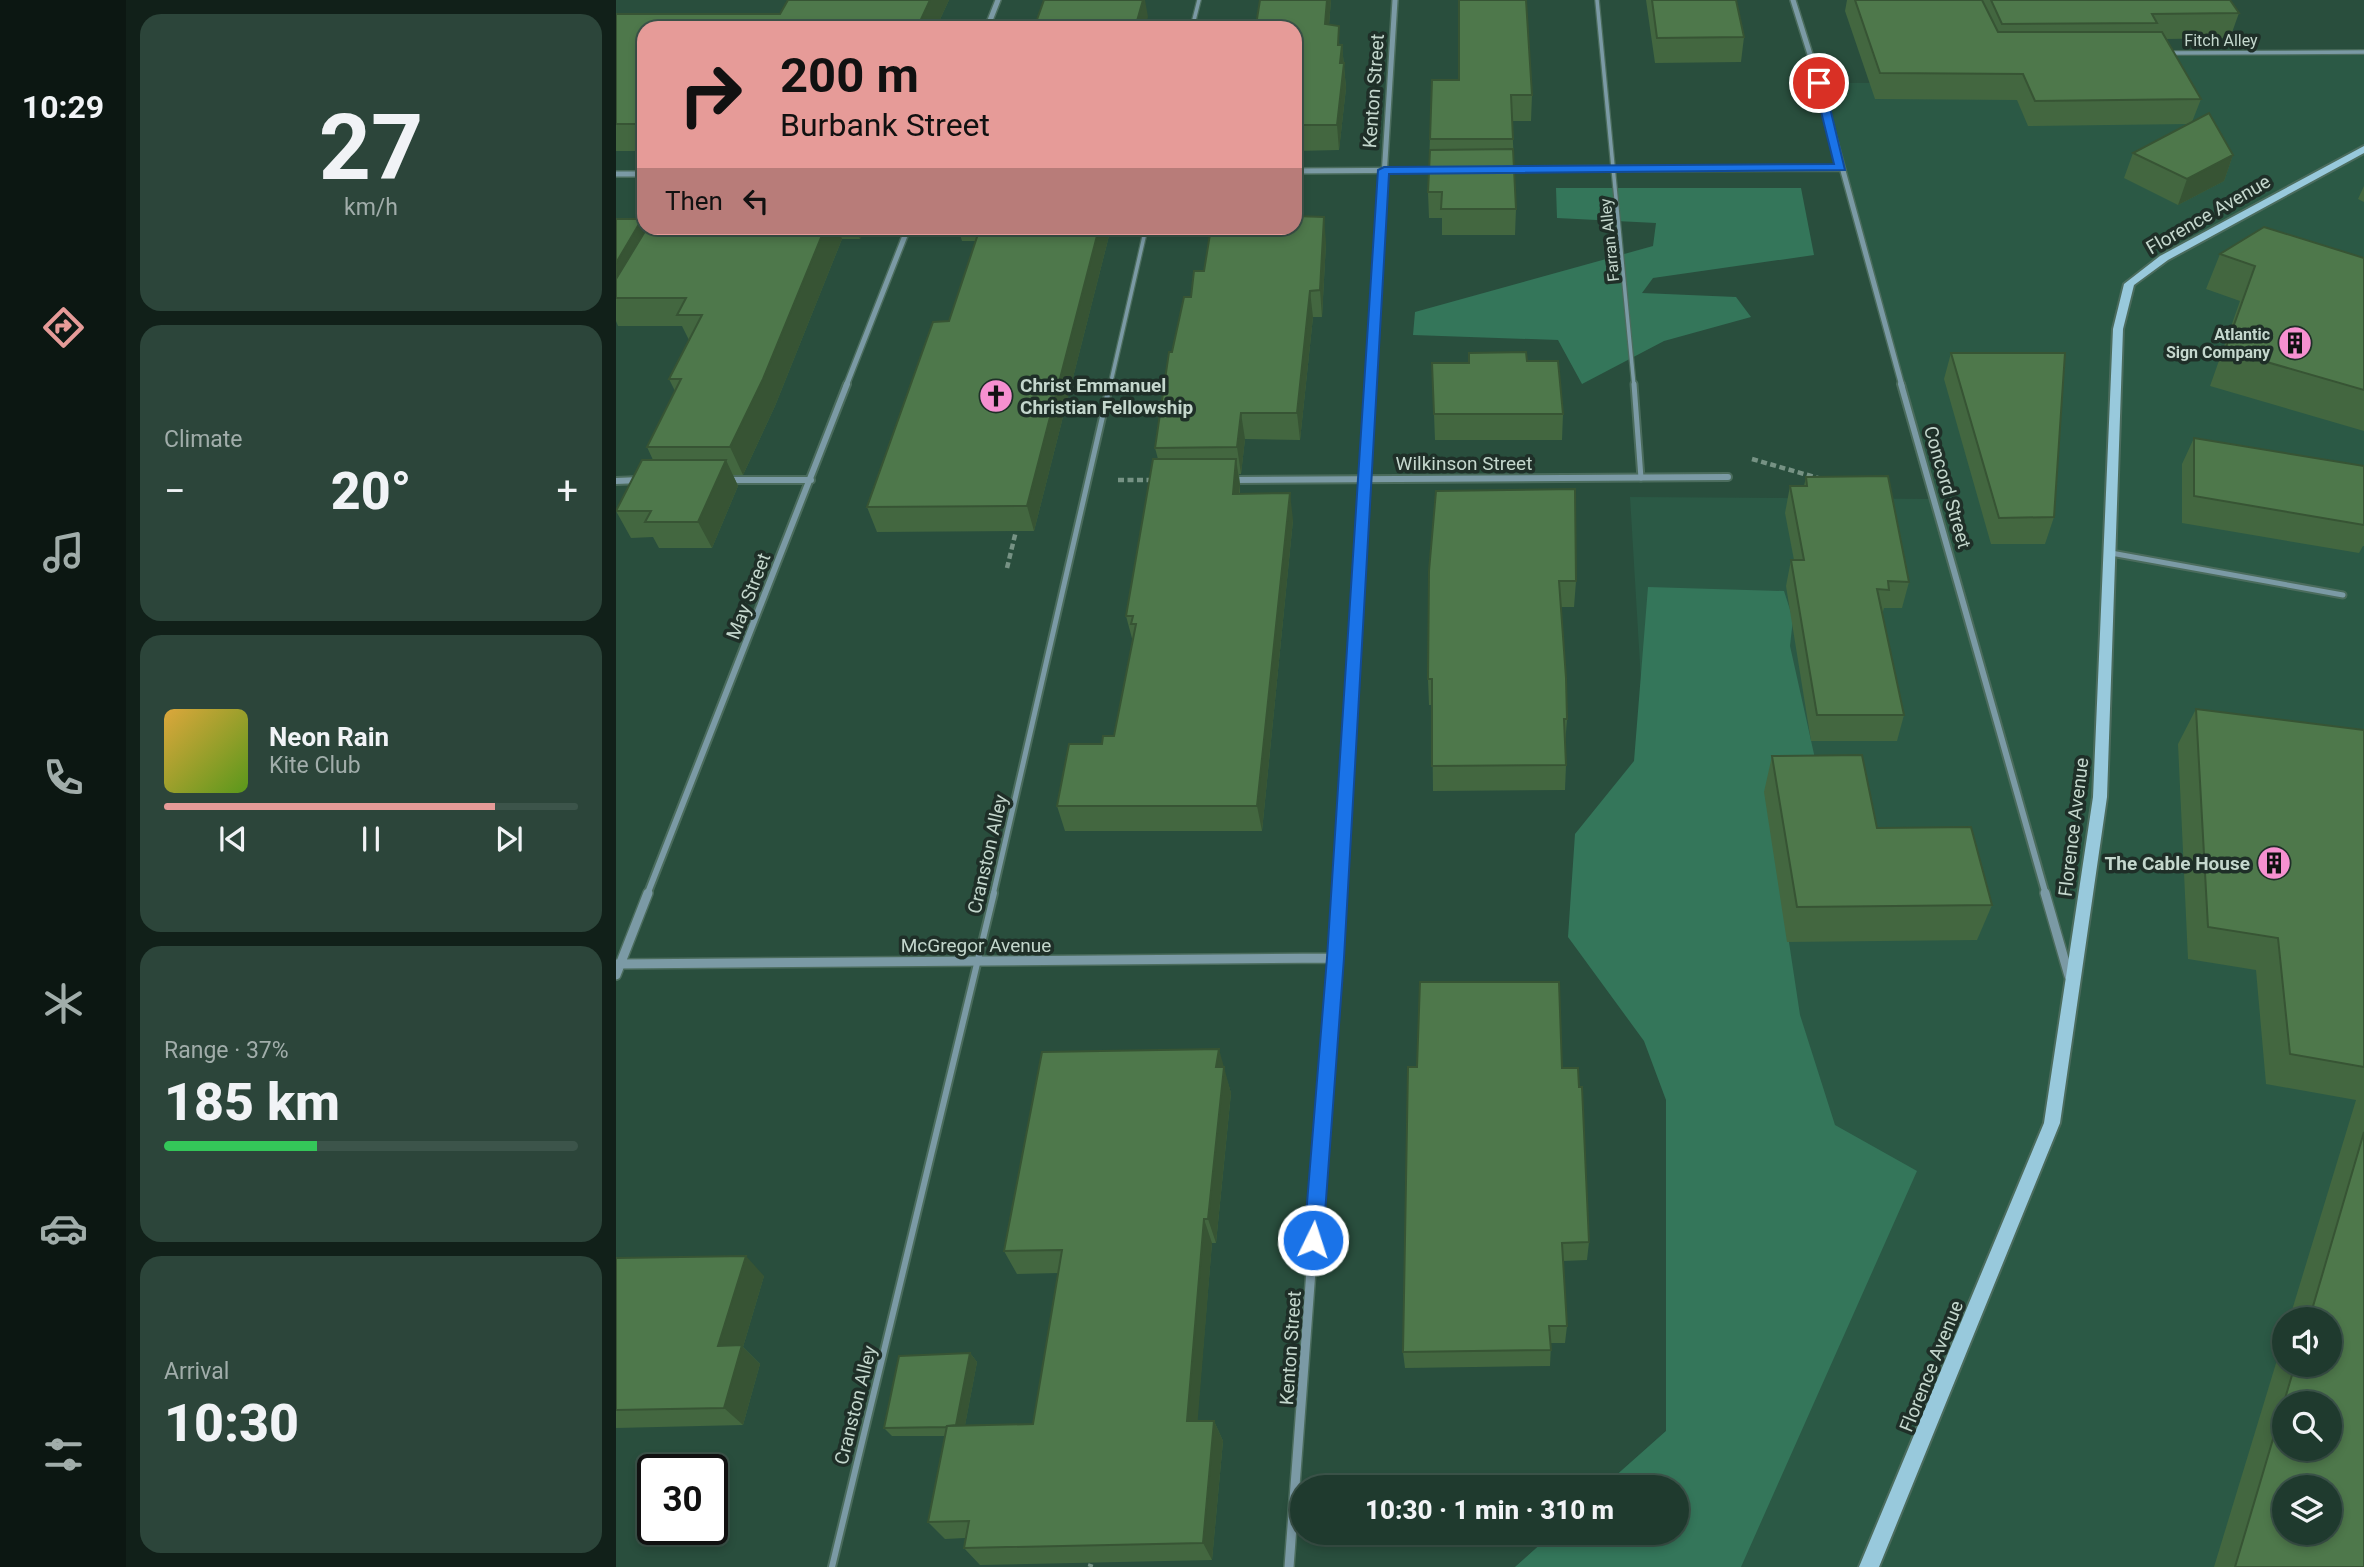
<!DOCTYPE html>
<meta charset="utf-8">
<style>
body{margin:0;font-family:Roboto,sans-serif;background:#2c453a;color:#f1f3f6;height:100vh;display:flex;flex-direction:column;font-size:26px;white-space:nowrap}
*{box-sizing:border-box;margin:0}
p{font-size:23px;color:#a1adaa}
.icon{flex:none;width:38px;height:38px;fill:none;stroke:currentColor;stroke-width:2;stroke-linecap:round;stroke-linejoin:round}
.map{position:relative;flex:1;overflow:hidden}
.drawer{display:flex;flex-direction:column;gap:14px;padding:14px;background:#112019;width:490px}
.drawer>*{flex:none}
.top-card{position:absolute;left:21px;top:21px;width:665px;height:214px;border-radius:21px;box-shadow:0 4px 10px #0003,0 0 0 2px #3c544a;background:#e69b98;color:#111;overflow:hidden}
.fabs{position:absolute;left:1656px;top:1307px;display:grid;gap:14px}
.fabs a{display:grid;place-items:center;width:70px;height:70px;border-radius:50%;background:#1f3a2e;box-shadow:0 4px 10px #0003,0 0 0 2px #3c544a;font-size:35px}
.speed{position:absolute;left:21px;top:1454px;display:flex;gap:14px;font-size:35px;font-weight:700;text-align:center}
.speed>*{display:grid;place-content:center;width:91px;height:91px;border-radius:50%;background:#1f3a2e;box-shadow:0 4px 10px #0003,0 0 0 2px #3c544a;line-height:1}
.speed .limit{border:4px solid #111;border-radius:10px;background:#fff;color:#111}
.pin{position:absolute;display:grid;place-items:center;width:60px;height:60px;color:#fff;margin:-30px;border:4px solid #fff;border-radius:50%;box-shadow:0 2px 7px #0007}
.me{position:absolute;width:77px;margin:-38px;rotate:4deg;stroke-linejoin:round;filter:drop-shadow(0 0 5px #0008)}
.turn{display:flex;align-items:center;gap:24px;height:147px;padding:0 28px;font-size:32px}
.turn .icon{width:91px;height:91px;stroke-width:2.5}
.turn b{display:block;font-size:49px;line-height:60px}
.then{display:flex;align-items:center;height:66px;padding:0 28px;background:#0003;gap:14px;font-size:26px}
.big{font-size:52px;font-weight:800;line-height:1.1}
.drawer .card{flex:1;display:flex;flex-direction:column;justify-content:center;gap:10px;min-width:0;padding:0 24px;border-radius:21px;background:#2c453a}
.drawer .dial{align-items:center;gap:0}
.dial b{font-size:91px;line-height:1}
.song{display:flex;align-items:center;gap:21px}
.cover{width:84px;height:84px;border-radius:10px;background:linear-gradient(135deg,hsl(40 70% 55%),hsl(90 70% 35%))}
.played{height:7px;border-radius:4px;background:linear-gradient(90deg,#e69b98 80%,#3c544a 80%)}
.keys{display:flex;justify-content:space-around;direction:ltr}
.heat{display:flex;justify-content:space-between;align-items:center;font-size:38px;direction:ltr}
.charge{height:10px;border-radius:5px;background:linear-gradient(90deg,#34c759 37%,#3c544a 0)}
.trip{position:absolute;left:674px;top:1475px;width:399px;height:70px;border-radius:35px;background:#1f3a2e;box-shadow:0 4px 10px #0003,0 0 0 2px #3c544a;font-weight:800;line-height:70px;text-align:center}
main{display:flex;flex:1;min-height:0}
.menu{display:flex;flex-direction:column;width:126px;justify-content:space-around;align-items:center;background:#0c1712;color:#a1adaa}
.menu .icon{width:49px;height:49px}
.menu .current{color:#e69b98}
.menu b{font-size:32px;color:#f1f3f6}
.map>svg:first-child{display:block}
</style>
<main>
<nav class="menu">
<b>10:29</b>
<svg class="icon current" aria-label="directions" viewBox="0 0 24 24"><path d="M12 3l9 9-9 9-9-9zM9 14v-3h6M13 9l2 2-2 2"/></svg>
<svg class="icon" aria-label="music" viewBox="0 0 24 24"><path d="M9 18V5l10-2v13"/><circle cx="6" cy="18" r="3"/><circle cx="16" cy="16" r="3"/></svg>
<svg class="icon" aria-label="phone" viewBox="0 0 24 24"><path d="M5 4h4l2 5-3 2q2 4 5 5l2-3 5 2v4C11 20 4 13 5 4z"/></svg>
<svg class="icon" aria-label="climate" viewBox="0 0 24 24"><path d="M12 3v18M4 7l16 10M4 17L20 7"/></svg>
<svg class="icon" aria-label="car" viewBox="0 0 24 24"><path d="M5 17H2v-5l4-1 3-4h7l3 4 3 1v5h-3M9 17h6M6 11h13"/><circle cx="7" cy="17" r="2"/><circle cx="17" cy="17" r="2"/></svg>
<svg class="icon" aria-label="filters" viewBox="0 0 24 24"><path d="M4 7h16M4 17h16"/><circle cx="9" cy="7" r="2"/><circle cx="15" cy="17" r="2"/></svg>
</nav>
<section class="drawer">
<div class="card dial"><b>27</b><p>km/h</p></div>
<div class="card"><p>Climate</p>
<div class="heat"><a>−</a><b class="big">20°</b><a>+</a></div>
</div>
<div class="card">
<div class="song"><i class="cover"></i><div><b>Neon Rain</b><p>Kite Club</p></div></div>
<div class="played"></div>
<div class="keys"><svg class="icon" aria-label="previous" viewBox="0 0 24 24"><path d="M18 5L8 12l10 7zM5 5v14"/></svg><svg class="icon" aria-label="pause" viewBox="0 0 24 24"><path d="M8 5v14M16 5v14"/></svg><svg class="icon" aria-label="next" viewBox="0 0 24 24"><path d="M6 5l10 7-10 7zM19 5v14"/></svg></div>
</div>
<div class="card"><p>Range · 37%</p><b class="big">185 km</b><div class="charge"></div></div>
<div class="card"><p>Arrival</p><b class="big">10:30</b></div>
</section>
<div class="map">
<svg width="1748" height="1567" viewBox="0 0 1748 1567">
<rect width="100%" height="100%" fill="#294e3d"/>
<path fill="#2b5945" fill-rule="evenodd" d="M1748,52V1567H899L937,1533H1060V1488L987,1487L1050,1431V1100L1014,497L1318,499L1203,83H1389L1377,53ZM1668,1320H1713V1365H1668ZM1668,1404H1713V1449H1668ZM1668,1488H1713V1533H1668Z"/>
<path fill="#34765a" d="M940,188H1185L1198,255L1037,278L1026,293L1120,297L1135,317L1048,341L966,384L942,340L797,335L799,312L1037,246L1040,223L941,218Z
M1032,587L1168,591L1177,619L1174,646L1198,754L1196,807L1153,810L1184,1015L1219,1125L1301,1171L1125,1567H899L937,1533H1060V1488L987,1487L1050,1431V1100L1028,1041L952,937L959,834L1018,761Z"/>
<g fill="none" stroke-linecap="round" stroke-linejoin="round">
<g stroke="#4b6c5d" stroke-width="6">
<path id="lane-far2" d="M981,0L1018,386
M576,28L583,0
M1553,53L1748,52
M494,386L530,228"/>
</g>
<g stroke="#4b6c5d" stroke-width="9">
<path id="lane-far1" d="M1018,384L1025,478
M1495,553L1727,595
M377,895L494,384"/>
</g>
<g stroke="#4b6c5d" stroke-width="10">
<path id="lane" d="M216,1567L378,893"/>
</g>
<g stroke="#4b6c5d" stroke-width="8">
<path id="street-far2" d="M1177,0L1203,83L1286,386
M371,28L382,0
M890,169L1225,168
M679,171L822,170
M0,174H28
M230,386L292,228
M755,386L779,0"/>
</g>
<g stroke="#4b6c5d" stroke-width="10">
<path id="street-far1" d="M1285,384L1430,895
M113,480H195
M617,480L1112,477
M0,481L24,480
M31,895L231,384
M723,895L755,384"/>
</g>
<g stroke="#4b6c5d" stroke-width="12">
<path id="street" d="M1429,893L1453,976
M1,964L719,958
M0,975L32,893
M673,1567L723,893"/>
</g>
<g stroke="#4b6c5d" stroke-width="4">
<path id="secondary" d="M1748,146V153L1552,260L1518,285L1507,329L1491,797L1444,1123L1263,1567H1243L1428,1123L1477,797L1497,329L1508,284L1544,256Z"/>
</g>
<path stroke="#769284" stroke-width="4.5" stroke-dasharray="6 3.5" stroke-linecap="butt" d="M1136,459L1202,478
M502,480H539
M391,568L400,531"/>
<path stroke="#769284" stroke-width="5" stroke-dasharray="9 4.5" stroke-linecap="butt" d="M474,1567L475,1564"/>
<use href="#lane-far2" stroke="#7b9aa5" stroke-width="3.5"/>
<use href="#lane-far1" stroke="#7b9aa5" stroke-width="5"/>
<use href="#lane" stroke="#7b9aa5" stroke-width="6"/>
<use href="#street-far2" stroke="#7b9aa5" stroke-width="5"/>
<use href="#street-far1" stroke="#7b9aa5" stroke-width="6"/>
<use href="#street" stroke="#7b9aa5" stroke-width="9"/>
<use href="#secondary" fill="#98c9dc" fill-rule="evenodd"/>
</g>
<path fill="#436740" d="M172,0H333L320,28H28V151H0V14H164Z
M715,0L713,25L724,45H726L730,88L723,150L679,151V28L640,25Z
M1030,0H1120L1128,37L1125,62L1039,63Z
M1231,0H1614L1623,13L1614,38L1550,39L1585,99L1576,122L1617,155L1608,181L1562,205L1508,178L1517,153L1572,124L1412,126L1401,100L1259,99L1229,11Z
M816,80L916,95L915,121H896L900,209L899,235H826V218H813L812,192Z
M1748,186V202L1742,199Z
M0,219H26L28,222V228H249L244,239H226L159,406L127,475H117L122,486L96,548H43L37,537L15,538L0,511L37,460L31,447L59,391L53,379L73,340L66,326H2L0,321Z
M342,228H495L418,531L261,532L251,507L333,321L360,241H346Z
M710,243L706,317H697L684,440L629,439L625,474H623L624,485V494L677,520L646,831H449L441,806L486,744L498,736L517,642L510,616L542,459L539,448L556,352L575,297L588,271Z
M1604,254L1748,258V431L1594,386L1624,301L1590,289Z
M1335,353L1438,517L1429,544H1375L1328,379Z
M911,361L947,414L946,440H819L816,363Z
M1578,438L1748,466V546H1747L1743,553L1566,523V464Z
M1190,477L1293,582L1286,608H1268L1266,615L1288,715L1281,741H1195L1170,586L1175,560H1178L1169,513L1174,486H1188Z
M813,571L960,581L958,607H945L951,719L949,745L950,765L949,790L817,791L816,705H813L812,679Z
M1580,709L1748,730V1567H1598L1668,1337V1365H1713V1320H1673L1740,1100L1650,1084L1640,970L1572,959L1562,744Z
M1156,756L1261,828L1376,905L1361,940L1171,942L1148,792Z
M607,1067L615,1093L600,1243H596L581,1421H598L607,1441L596,1560L364,1565L348,1548L349,1538L329,1539L312,1522L329,1436H276L268,1428L354,1353L361,1362L349,1425L417,1424L442,1273L401,1274L388,1251Z
M946,1068L973,1242L971,1260L947,1261L951,1326L949,1343H935L934,1366L789,1368L787,1352Z
M0,1258L148,1276L127,1347L144,1364L127,1425L0,1428Z"/>
<path fill="#375434" d="M314,0H333L320,28H301Z
M527,0H529L532,17L529,28H519Z
M711,0H715L711,49L709,24Z
M726,45L730,88L723,150L721,125Z
M1617,155L1608,181L1562,205L1571,179Z
M708,217L710,243L706,317L704,290Z
M26,219L28,222V228H30L39,246L0,298V263Z
M209,228H222L226,239L159,406L127,475L114,447Z
M240,228H249L244,239Z
M483,228H495L418,531L411,506Z
M694,291L697,317L684,440L681,413Z
M625,413L629,439L625,474L621,447Z
M620,459L624,485L621,520L617,494Z
M110,460L122,486L96,548L82,522Z
M674,493L677,520L646,831L641,806Z
M603,1049L615,1093L600,1243L592,1219L600,1067Z
M588,1219L596,1243L580,1441L571,1421Z
M130,1256L148,1276L127,1347L144,1364L127,1425L108,1408L102,1346Z
M354,1353L361,1362L347,1436L340,1427Z
M598,1421L607,1441L596,1560L587,1543Z"/>
<path fill="#4e784b" stroke="#375434" stroke-width="2" fill-rule="evenodd" d="M172,0H314L301,28H28V124H0V14H164Z
M428,0H527L519,28H418Z
M644,0H711L709,24L723,26L722,45H726L724,63H728L721,125H679V28H631L632,25H640Z
M843,0H910L916,95H895L897,139H814L816,80H843Z
M1036,0H1120L1128,37L1041,38Z
M1239,0H1366L1382,32H1546L1585,99L1419,101L1407,74L1264,73Z
M1375,0H1614L1623,13L1536,14L1541,23L1386,24Z
M1593,113L1617,155L1571,179L1517,153Z
M897,149L900,209H825L826,192H812L814,150Z
M679,216L708,217L704,290L694,291L681,413H625L621,447L539,448L553,352H556L568,297H575L578,271H588L595,228H679Z
M0,219H26L0,263Z
M1648,227L1748,258V390L1609,350L1639,266L1604,254Z
M31,228H209L147,379L114,447H31L65,379H53L86,315H61L70,298H0V279Z
M364,228H483L411,506L251,507L317,322L333,321Z
M910,352L911,361H942L947,414H818L816,363H853V353Z
M1335,353H1449L1438,517L1383,518Z
M1578,438L1748,466V525L1578,496Z
M537,459H620L617,494L674,493L641,806H441L453,744H486L487,736H498L520,624H515L517,616H510Z
M26,460H110L82,522H29L35,511H0Z
M1272,476L1293,582L1272,581L1273,590L1261,589L1288,715H1201L1175,560H1188L1174,486H1191L1190,477Z
M959,489L960,581H943L950,678L951,719H948L950,765L816,766V679H812L813,571L820,491Z
M1580,709L1748,730V1067L1674,1054L1662,938L1592,927Z
M1246,755L1261,828L1355,827L1376,905L1181,907L1156,756Z
M804,982H943L946,1068H962L963,1087H966L973,1242L946,1243L951,1326H933L935,1350L787,1352L792,1067H801Z
M603,1049L600,1067H608L592,1219H588L571,1421H598L587,1543L348,1548L353,1521L312,1522L331,1426L417,1424L446,1250L388,1251L426,1052Z
M1748,1132V1567H1619L1679,1365H1713V1320H1693ZM1668,1404H1713V1449H1668ZM1668,1488H1713V1533H1668Z
M130,1256L102,1346L126,1345L108,1408L0,1410V1258Z
M354,1353L340,1425L331,1426L330,1427L268,1428L283,1356Z"/>
<path fill="#1a73e8" stroke="#114b97" stroke-width="2" d="M1203,80L1208,83L1229,170L773,174L728,958L707,1240L704,1247L697,1250L690,1247L688,1240L711,958L762,170L768,167L1218,164L1198,83Z"/>
<defs>
<g id="building-disc" transform="scale(1.75)"><circle r="9.5" fill="#f690d0" stroke="#1f2f28"/><path d="M-4-6H4V6H1V3H-1V6H-4ZM-2.5-4.3h1.7v1.8h-1.7ZM.8-4.3h1.7v1.8H.8ZM-2.5-1h1.7V.8h-1.7ZM.8-1h1.7V.8H.8Z" fill="#111"/></g>
<g id="church-disc" transform="scale(1.75)"><circle r="9.5" fill="#f690d0" stroke="#1f2f28"/><path d="M-1.2-6h2.4v3.5h3.3v2.4h-3.3V6h-2.4V-.1h-3.3v-2.4h3.3Z" fill="#111"/></g>
</defs>
<g fill-rule="evenodd">
<use href="#building-disc" x="1679" y="343"/>
<use href="#church-disc" x="380" y="396"/>
<use href="#building-disc" x="1658" y="863"/>
</g>
<g text-anchor="middle" stroke-width="7" stroke-linejoin="round" paint-order="stroke">
<g font-size="16" fill="#c4d7cd" stroke="#1f2f28">
<text x="1605" y="46">Fitch Alley</text>
<text transform="translate(993 240) rotate(-96)" y="6">Farran Alley</text>
</g>
<g font-size="16" font-weight="bold" fill="#c4d7cd" stroke="#1f2f28" text-anchor="end">
<text x="1654" y="340">Atlantic<tspan x="1654" dy="18">Sign Company</tspan></text>
</g>
<g font-size="19" fill="#c4d7cd" stroke="#1f2f28">
<text transform="translate(757 91) rotate(-86)" y="7">Kenton Street</text>
<text transform="translate(1592 214) rotate(-30)" y="7">Florence Avenue</text>
<text x="848" y="470">Wilkinson Street</text>
<text transform="translate(1332 487) rotate(74)" y="7">Concord Street</text>
<text transform="translate(132 596) rotate(-69)" y="7">May Street</text>
<text transform="translate(1457 827) rotate(-83)" y="7">Florence Avenue</text>
<text transform="translate(371 854) rotate(-77)" y="7">Cranston Alley</text>
<text x="360" y="952">McGregor Avenue</text>
<text transform="translate(674 1348) rotate(-86)" y="7">Kenton Street</text>
<text transform="translate(1315 1366) rotate(-68)" y="7">Florence Avenue</text>
<text transform="translate(239 1405) rotate(-76)" y="7">Cranston Alley</text>
</g>
<g font-size="19" font-weight="bold" fill="#c4d7cd" stroke="#1f2f28" text-anchor="start">
<text x="404" y="392">Christ Emmanuel<tspan x="404" dy="22">Christian Fellowship</tspan></text>
<text x="1634" y="870" text-anchor="end">The Cable House</text>
</g>
</g>
</svg>
<div class="fabs">
<a><svg class="icon" aria-label="sound" viewBox="0 0 24 24"><path d="M4 9h4l5-4v14l-5-4H4zM17 9q2 3 0 6"/></svg></a>
<a><svg class="icon" aria-label="search" viewBox="0 0 24 24"><circle cx="10" cy="10" r="6"/><path d="M15 15l6 6"/></svg></a>
<a><svg class="icon" aria-label="layers" viewBox="0 0 24 24"><path d="M12 4l9 5-9 5-9-5zM3 14l9 5 9-5"/></svg></a>
</div>
<div class="speed"><div class="limit">30</div></div>
<div class="pin" style="left:1203px;top:83px;background:#d93025"><svg class="icon" aria-label="arrive" viewBox="0 0 24 24"><path d="M6 21V4h12l-3 4 3 4H6"/></svg></div>
<svg class="me" style="left:697px;top:1240px" viewBox="-20 -20 40 40"><circle r="17" fill="#1a73e8" stroke="#fff" stroke-width="3"/><path d="M0-11L8 9 0 5-8 9z" fill="#fff"/></svg>
<div class="trip">10:30 · 1 min · 310 m</div>
<div class="top-card">
<div class="turn"><svg class="icon" aria-label="right" viewBox="0 0 24 24"><path d="M7 20v-9h11M14 6l5 5-5 5"/></svg><div><b>200 m</b>Burbank Street</div></div>
<div class="then">Then<svg class="icon" aria-label="left" viewBox="0 0 24 24"><path d="M17 20v-9H6M10 6l-5 5 5 5"/></svg></div>
</div>
</div>
</main>
